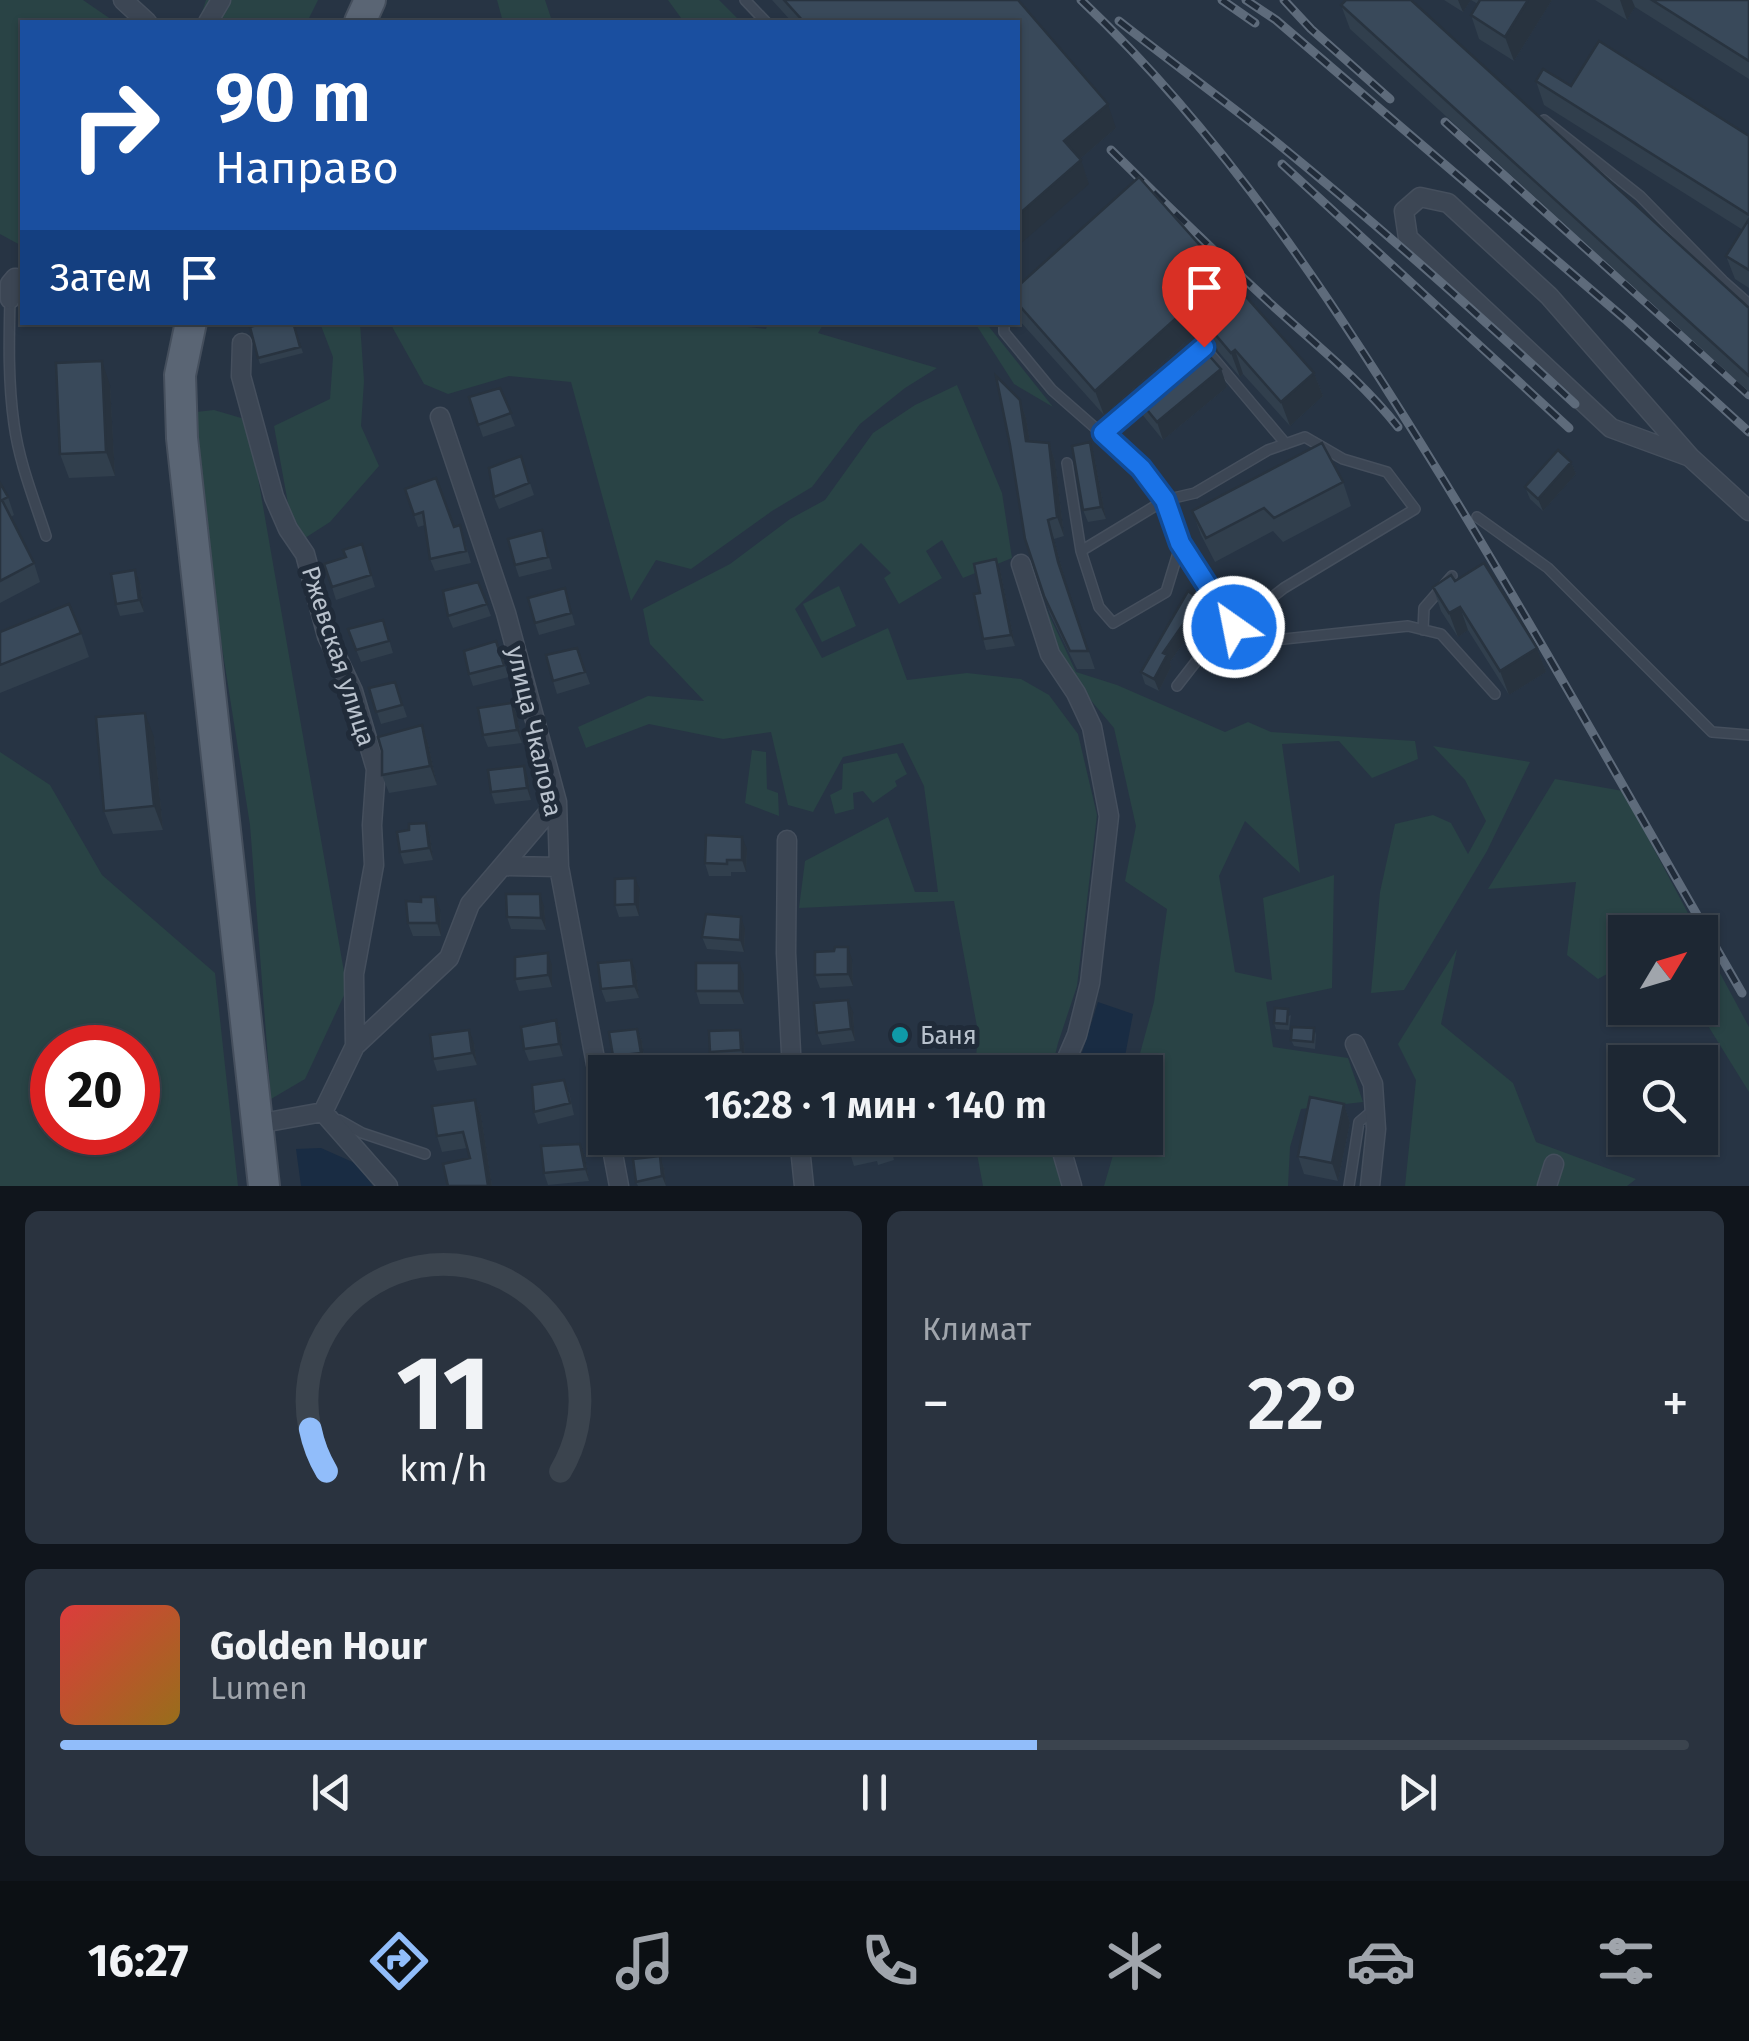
<!DOCTYPE html>
<html lang="ru">
<meta charset="utf-8">
<style>
body{margin:0;font-family:"Fira Sans",sans-serif;background:#2a333f;color:#f1f3f6;height:100vh;display:flex;flex-direction:column;font-size:38px;white-space:nowrap}
*{box-sizing:border-box;margin:0}
p{font-size:32px;color:#a0a5ac}
.icon{flex:none;width:55px;height:55px;fill:none;stroke:currentColor;stroke-width:2;stroke-linecap:round;stroke-linejoin:round}
.map{position:relative;height:1186px;overflow:hidden}
.sheet{display:flex;flex-direction:column;gap:25px;padding:25px;background:#10151c;flex:1}
.sheet>*{flex:none}
.guide{position:absolute;left:20px;top:20px;width:1000px;height:305px;border-radius:0px;box-shadow:0 2px 8px #0004,0 0 0 2px #3b444e;background:#1a4fa0;color:#fff;overflow:hidden}
.needle{width:65px;rotate:52deg}
.tools{position:absolute;left:1608px;top:915px;display:grid;gap:20px}
.tools a{display:grid;place-items:center;width:110px;height:110px;border-radius:0px;background:#1d2733;box-shadow:0 2px 8px #0004,0 0 0 2px #3b444e;font-size:50px}
.speed{position:absolute;left:30px;top:1025px;display:flex;gap:20px;font-size:50px;font-weight:700;text-align:center}
.speed>*{display:grid;place-content:center;width:130px;height:130px;border-radius:50%;background:#1d2733;box-shadow:0 2px 8px #0004,0 0 0 2px #3b444e;line-height:1}
.speed .limit{border:15px solid #d22;background:#fff;color:#111}
.pin{position:absolute;display:grid;place-items:center;width:85px;height:85px;color:#fff;margin:-102px -42px;border-radius:50% 50% 50% 0;rotate:-45deg;box-shadow:0 0 10px #0007}
.pin .icon{rotate:45deg}
.me{position:absolute;width:110px;margin:-55px;rotate:327deg;stroke-linejoin:round;filter:drop-shadow(0 0 8px #0008)}
.turn{display:flex;align-items:center;gap:35px;height:210px;padding:0 30px;font-size:45px}
.turn .icon{width:130px;height:130px;stroke-width:2.5}
.turn b{display:block;font-size:70px;line-height:85px}
.then{display:flex;align-items:center;height:95px;padding:0 30px;background:#0003;gap:20px;font-size:38px}
.big{font-size:75px;font-weight:600;line-height:1.1}
.sheet .card{flex:1;display:flex;flex-direction:column;justify-content:center;gap:15px;min-width:0;padding:0 35px;border-radius:15px;background:#2a333f}
.sheet .dial{align-items:center;gap:0}
.dial svg{height:260px;overflow:visible;fill:none;stroke:#3b444e;stroke-width:7;stroke-linecap:round;text-anchor:middle}
.dial text{fill:#f1f3f6;stroke:none}
.song{display:flex;align-items:center;gap:30px}
.cover{width:120px;height:120px;border-radius:15px;background:linear-gradient(135deg,hsl(0 70% 55%),hsl(40 70% 35%))}
.played{height:10px;border-radius:5px;background:linear-gradient(90deg,#91bdfa 60%,#3b444e 60%)}
.keys{display:flex;justify-content:space-around;direction:ltr}
.heat{display:flex;justify-content:space-between;align-items:center;font-size:55px;direction:ltr}
.sheet .tiles{flex:1;display:grid;gap:25px;grid-template-columns:1fr 1fr}
.card:last-child{grid-column:span 2}
.trip{position:absolute;left:588px;top:1055px;width:575px;height:100px;border-radius:0px;background:#1d2733;box-shadow:0 2px 8px #0004,0 0 0 2px #3b444e;font-weight:600;line-height:100px;text-align:center}
.dock{display:flex;height:160px;justify-content:space-around;align-items:center;background:#0c1014;color:#a0a5ac}
.dock .icon{width:70px;height:70px}
.dock .current{color:#91bdfa}
.dock b{font-size:45px;color:#f1f3f6}
.map>svg:first-child{display:block}
</style>
<div class="map">
<svg width="1749" height="1186" viewBox="0 0 1749 1186">
<rect width="100%" height="100%" fill="#273444"/>
<path fill="#294345" fill-rule="evenodd" d="M0,0H83L115,22H22V246L0,234Z
M206,0H318L307,22H199Z
M497,0H545L551,18L558,22H503Z
M668,0H719L741,22H684Z
M702,322L766,329L768,323H824L818,333L937,368L905,388L860,424L812,487L772,511L691,569L656,560L631,601L571,382L509,376L448,394L424,384L390,323Z
M320,323H360L364,381L361,426L379,466L330,522L305,538L289,509L274,426L330,399L333,357Z
M975,323H986L1053,407L1014,384Z
M957,385L1002,493L1012,558L963,578L942,540L926,551L942,578L899,604L884,578L891,573L861,543L795,609L822,658L888,628L907,680L967,673L1021,679L1049,695L1078,734L1097,815L1077,986L1058,1043L1051,1072H975L978,1032L954,901L799,908L805,861L888,817L915,892H938L924,786L903,743L843,757L813,812L788,805L771,732L723,739L649,724L586,748L578,727L648,696L704,701L650,644L643,609L730,564L790,519L825,500L873,433L915,405Z
M214,410L248,420L347,989L305,1079L271,1099L250,825L207,552L196,412Z
M1034,583L1076,672L1117,685L1225,732L1248,722L1271,732L1415,741L1418,759L1372,778L1339,741L1282,744L1300,873L1245,821L1219,876L1235,972L1272,980L1263,898L1334,875L1332,988L1266,1002L1273,1047L1348,1058L1363,1102L1301,1109L1290,1147L1288,1186H1104L1118,1138H1145V1072H1135L1154,1002L1167,909L1125,881L1136,826L1114,728L1068,673Z
M839,586L856,626L822,642L803,604Z
M1433,746L1530,762L1487,851L1404,990L1371,993L1380,892L1395,824L1433,815L1451,823L1468,854L1486,821L1465,780Z
M752,750L766,752L767,789L778,793L779,816L745,803Z
M0,752L50,785L102,875L215,973L238,1186H0ZM52,1048H138V1132H52Z
M897,753L907,774L895,781L897,786L873,803L863,791L853,793L854,809L835,814L830,795L842,789L843,764Z
M1555,779L1623,791L1698,932H1625V964L1598,979L1567,955L1576,882L1488,889Z
M1700,936L1749,1027V1092L1697,1008H1700Z
M1457,949L1441,1024L1513,1083L1536,1142L1636,1179L1627,1186H1405L1416,1080L1398,1044Z
M974,1138H1047L1062,1186H983Z"/>
<path fill="#192c43" d="M1098,1002L1133,1014L1122,1072H1076Z
M321,1148L357,1164L373,1186H301L296,1149Z"/>
<g fill="none" stroke-linecap="round" stroke-linejoin="round">
<g stroke="#454f5d" stroke-width="12">
<path id="lane" d="M745,0L766,22
M1544,120L1640,196L1723,281L1749,304
M10,299C9,341 8,382 14,424C19,462 34,499 46,536
M1004,322V332L1052,390L1141,468L1165,500L1181,543L1166,592L1113,623L1099,607L1081,551L1067,463
M1196,354L1204,347L1286,444
M1103,433L1147,396
M1477,517L1548,568L1712,732L1749,735
M1181,543L1234,627L1265,641L1408,626L1441,634L1495,694
M1081,551L1165,500L1195,493L1268,450L1305,437L1343,459L1387,472L1415,509L1284,588L1234,627L1219,632L1177,686
M1423,630L1424,608L1452,576
M339,1120L362,1133L425,1154
M1349,1186L1359,1122L1372,1111"/>
</g>
<g stroke="#454f5d" stroke-width="21">
<path id="street" d="M123,0L147,22
M208,22L221,0
M10,299V284L15,278L22,279
M242,343L241,376L274,497L288,529L305,554L327,636L353,691L376,769L372,825L374,865L354,974L355,1046L323,1112L388,1186
M440,417L506,613L557,802L559,867L605,1112
M1690,457L1611,428L1408,238L1404,211L1420,197L1448,203L1549,296L1690,457L1749,511
M1021,564L1050,654L1076,693L1092,727L1109,816L1090,983L1077,1035L1061,1072
M787,840L786,953L792,1072
M503,866L559,867
M1355,1044L1373,1084L1376,1129L1370,1186
M355,1046L449,958L470,904L557,802
M257,1124L323,1112
M610,1138L619,1186
M799,1138L804,1186
M1058,1138L1072,1186
M1547,1186L1554,1164"/>
</g>
<g stroke="#454f5d" stroke-width="34">
<path id="primary" d="M360,22L370,0
M191,322L180,375L182,438L264,1186"/>
</g>
<use href="#lane" stroke="#3c4654" stroke-width="9"/>
<use href="#street" stroke="#3c4654" stroke-width="18"/>
<use href="#primary" stroke="#5a6574" stroke-width="30"/>
<g stroke="#5e6b7b" stroke-width="9">
<path id="rail" d="M1081,0C1226,137 1337,307 1441,476C1545,646 1642,820 1742,993
M1222,0L1255,23
M1246,0L1276,20L1625,319L1749,432
M1284,0L1311,29L1390,99
M1119,21C1171,62 1225,101 1276,142C1379,226 1478,314 1575,404
M1445,122L1749,395
M1111,150C1163,202 1217,254 1271,304C1315,344 1361,380 1398,427
M1282,164L1569,428"/>
</g>
<use href="#rail" stroke="#202b39" stroke-width="5" stroke-dasharray="15" stroke-linecap="butt"/>
</g>
<path fill="#313f4d" d="M772,0H1018L1116,128L1080,159L1089,184L1018,22H792Z
M1444,0H1471L1463,12Z
M1471,0H1552L1514,61L1479,39L1471,15L1478,4Z
M1595,0H1749V79L1635,7L1627,20Z
M1341,5L1749,308V392L1350,29Z
M1536,81L1571,86L1749,136V288L1735,279L1726,256L1743,230L1544,105Z
M1139,177L1314,373L1323,396L1290,426L1243,374L1240,377L1218,351L1214,341L1202,327L1104,415L1018,319V286Z
M293,322L303,353L260,364L258,358Z
M1221,369L1227,387L1163,440L1141,413L1135,395Z
M110,385L115,476L69,478L60,454Z
M500,388L515,426L483,437L469,397Z
M1020,400L1026,418L1030,442L1049,443L1055,461L1064,536L1054,539L1065,580L1095,669H1077L1050,614L1025,539Z
M1090,442L1094,455L1106,519L1088,522L1083,510Z
M521,456L534,495L499,509L494,497Z
M1571,462L1576,474L1543,511L1530,499L1525,487Z
M1343,482L1351,506L1283,542L1273,531L1215,562L1201,535L1192,511Z
M0,483L8,497L14,515L11,517L34,563L40,582L0,603Z
M405,489L454,527L460,525L471,563L435,571L430,559L425,525L418,527Z
M542,530L552,569L519,577L515,565Z
M362,544L375,587L336,600L332,587L346,557Z
M1000,569L1015,646L986,650L983,639Z
M1455,581L1537,648L1546,672L1509,695L1468,630L1458,637L1441,611L1433,587Z
M478,582L491,616L453,628L448,616Z
M140,583L144,612L120,616L116,604Z
M565,588L575,625L539,635L535,623Z
M1205,612L1170,662L1171,667L1159,691L1145,684L1141,672Z
M383,620L393,653L361,662L348,629Z
M0,632L81,633L89,657L0,693Z
M496,641L509,677L473,686L469,674Z
M577,648L590,684L557,694L553,681Z
M395,682L407,717L381,724L369,688Z
M512,703L517,715L522,743L488,747L483,735Z
M422,725L428,743L437,785L389,793L382,775V751Z
M154,737L163,830L113,834L104,811Z
M528,778L531,800L495,804L491,792Z
M426,823L430,835L433,860L404,864L400,852L409,830Z
M747,849L746,872H731V876H709L705,863Z
M640,890L639,916L619,917L615,905Z
M544,906L546,930L511,929L507,917Z
M440,909L441,936H413L408,923Z
M745,929L744,952L707,949L702,937Z
M852,959L853,986L820,988L815,975Z
M552,965V987L519,991L515,979Z
M636,972L639,998L606,1002L601,989Z
M744,975V1004H700L696,991Z
M853,1012L855,1041L822,1045L817,1033Z
M1291,1015L1289,1030L1276,1029L1274,1023Z
M556,1020L561,1033L563,1056L529,1061L524,1049Z
M1314,1028L1316,1035L1315,1049L1294,1046L1291,1040Z
M637,1029L642,1041L645,1066L618,1069L613,1056Z
M740,1030L744,1042L745,1062L714,1065L710,1052Z
M474,1043L477,1065L437,1071L433,1059Z
M569,1092L574,1115L538,1124L534,1112Z
M475,1100L481,1115L492,1186H448L470,1158L467,1148L442,1152L437,1136Z
M1344,1104L1350,1123L1338,1181L1304,1174L1298,1156Z
M889,1138L894,1160L878,1165L877,1161L854,1166L850,1153Z
M580,1144L585,1156L589,1181L548,1185L544,1173Z
M660,1156L664,1168L666,1186H638L636,1182Z"/>
<path fill="#28333f" d="M1458,0H1471L1463,12Z
M1528,0H1552L1514,61L1505,37Z
M1620,0H1632L1635,7L1627,20Z
M1108,104L1116,128L1073,165L1064,141Z
M1081,160L1089,184L1018,246V215Z
M1193,303L1202,327L1104,415L1095,391Z
M1235,350L1243,374L1240,377L1231,353Z
M102,361L110,385L115,476L106,452Z
M1221,369L1227,387L1163,440L1157,422Z
M1314,373L1323,396L1290,426L1281,402Z
M1020,400L1026,418L1033,460L1026,441Z
M1090,442L1094,455L1106,519L1101,507Z
M1049,443L1055,461L1064,536L1057,517Z
M1571,462L1576,474L1543,511L1538,499Z
M1048,520L1054,539L1065,580L1095,669L1058,562Z
M996,559L1000,569L1015,646L1011,635Z
M135,570L140,583L144,612L139,600Z
M1200,600L1205,612L1170,662L1171,667L1159,691L1154,679L1163,653Z
M1460,607L1468,630L1458,637L1449,613Z
M1537,648L1546,672L1509,695L1500,671Z
M512,703L517,715L522,743L517,730Z
M145,713L154,737L163,830L154,806Z
M422,725L428,743L437,785L430,766Z
M524,766L528,778L531,800L527,788Z
M426,823L430,835L433,860L429,848Z
M742,837L747,849L746,872L742,860Z
M635,878L640,890L639,916L635,904Z
M540,894L544,906L546,930L541,918Z
M435,897L440,909L441,936L437,923Z
M741,917L745,929L744,952L740,940Z
M848,947L852,959L853,986L848,974Z
M548,953L552,965V987L548,975Z
M631,960L636,972L639,998L634,986Z
M739,963L744,975V1004L739,991Z
M848,1000L853,1012L855,1041L851,1029Z
M556,1020L561,1033L563,1056L559,1044Z
M637,1029L642,1041L645,1066L641,1053Z
M469,1030L474,1043L477,1065L472,1053Z
M740,1030L744,1042L745,1062L741,1050Z
M475,1100L481,1115L492,1186H488Z
M1344,1104L1350,1123L1338,1181L1332,1163Z
M580,1144L585,1156L589,1181L585,1169Z
M660,1156L664,1168L666,1186L662,1176Z"/>
<path fill="#39495a" stroke="#28333f" stroke-width="2.5" d="M784,0H1018L1108,104L1064,141L1081,160L1018,215V22H804Z
M1346,0H1411L1749,308V376L1341,5Z
M1480,0H1528L1505,37L1471,15Z
M1652,0H1749V61Z
M1599,41L1749,136V215L1536,81L1543,69L1571,86Z
M1139,177L1314,373L1281,402L1235,350L1231,353L1209,327L1212,324L1193,303L1095,391L1018,304V286Z
M1749,219V270L1726,256Z
M266,322H293L300,347L258,358L250,327Z
M1198,343L1221,369L1157,422L1135,395Z
M102,361L106,452L60,454L56,363Z
M996,376L1020,400L1026,441L1049,443L1057,517L1048,520L1058,562L1088,651H1070L1044,596L1025,539L1010,445Z
M500,388L511,413L478,425L469,397Z
M1090,442L1101,507L1083,510L1072,446Z
M1322,443L1343,482L1274,518L1264,508L1206,538L1192,511Z
M1558,450L1571,462L1538,499L1525,487Z
M521,456L529,483L494,497L489,468Z
M436,478L454,527L460,525L466,551L430,559L423,512L414,515L405,489Z
M0,483L8,497L2,500L34,563L0,581Z
M542,530L548,557L515,565L508,539Z
M362,544L371,575L332,587L324,564L346,557L343,550Z
M996,559L1011,635L983,639L974,594L980,593L974,564Z
M1484,563L1537,648L1500,671L1460,607L1449,613L1433,587L1451,575L1455,581Z
M135,570L139,600L116,604L111,574Z
M478,582L487,604L448,616L443,591Z
M565,588L571,613L535,623L528,598Z
M1188,591L1200,600L1163,653L1167,655L1154,679L1141,672Z
M69,604L81,633L0,665V632Z
M383,620L389,641L356,650L348,629Z
M496,641L504,665L469,674L464,651Z
M577,648L585,672L553,681L546,655Z
M395,682L402,705L376,712L369,688Z
M512,703L517,730L483,735L478,708Z
M145,713L154,806L104,811L96,717Z
M422,725L430,766L382,775V751L378,737Z
M524,766L527,788L491,792L488,770Z
M426,823L429,848L400,852L397,832L409,830V824Z
M706,835L742,837V860H727V864L705,863Z
M635,878V904L615,905V879Z
M506,894H540L541,918L507,917Z
M421,897H435L437,923H408L406,901L421,902Z
M706,914L741,917L740,940L702,937Z
M835,947H848V974L815,975V952L834,951Z
M548,953V975L515,979V957Z
M631,960L634,986L601,989L598,963Z
M696,963H739V991H696Z
M848,1000L851,1029L817,1033L814,1003Z
M1275,1008L1288,1009L1287,1024L1274,1023Z
M556,1020L559,1044L524,1049L521,1027Z
M1292,1027L1314,1028L1313,1042L1291,1040Z
M637,1029L641,1053L613,1056L609,1032Z
M469,1030L472,1053L433,1059L430,1035Z
M740,1030L741,1050L710,1052L709,1031Z
M864,1063L866,1072H840L851,1070L850,1065Z
M564,1080L570,1103L534,1112L532,1085Z
M1310,1097L1344,1104L1332,1163L1298,1156Z
M475,1100L488,1186H448L443,1164L470,1158L463,1132L437,1136L432,1106Z
M846,1138H887L890,1148L874,1152L873,1148L850,1153Z
M580,1144L585,1169L544,1173L541,1146Z
M660,1156L662,1176L636,1182L633,1159Z"/>
<g fill="none" stroke-linecap="round" stroke-linejoin="round">
<g stroke="#114b97" stroke-width="25">
<path id="route" d="M1204,347L1103,433L1141,468L1165,500L1180,543L1234,627"/>
</g>
<use href="#route" stroke="#1a73e8" stroke-width="18"/>
</g>
<circle fill="#0f9aa8" stroke="#202b39" stroke-width="4" cx="900" cy="1035" r="10"/>
<g text-anchor="middle" stroke-width="10" stroke-linejoin="round" paint-order="stroke">
<g font-size="25" fill="#b9c2cd" stroke="#202b39">
<text transform="translate(339 656) rotate(72)" y="9">Ржевская улица</text>
<text transform="translate(535 731) rotate(77)" y="9">улица Чкалова</text>
</g>
<g font-size="25" fill="#b9c2cd" stroke="#202b39" text-anchor="start">
<text x="920" y="1044">Баня</text>
</g>
</g>
</svg>
<div class="tools">
<a><svg class="needle" viewBox="-14 -14 28 28"><path d="M0-13l5 13h-10z" fill="#e53935"/><path d="M0 13l5-13h-10z" fill="#a0a5ac"/></svg></a>
<a><svg class="icon" aria-label="search" viewBox="0 0 24 24"><circle cx="10" cy="10" r="6"/><path d="M15 15l6 6"/></svg></a>
</div>
<div class="speed"><div class="limit">20</div></div>
<div class="pin" style="left:1204px;top:347px;background:#d93025"><svg class="icon" aria-label="arrive" viewBox="0 0 24 24"><path d="M6 21V4h12l-3 4 3 4H6"/></svg></div>
<svg class="me" style="left:1234px;top:627px" viewBox="-20 -20 40 40"><circle r="17" fill="#1a73e8" stroke="#fff" stroke-width="3"/><path d="M0-11L8 9 0 5-8 9z" fill="#fff"/></svg>
<div class="trip">16:28 · 1 мин · 140 m</div>
<div class="guide">
<div class="turn"><svg class="icon" aria-label="right" viewBox="0 0 24 24"><path d="M7 20v-9h11M14 6l5 5-5 5"/></svg><div><b>90 m</b>Направо</div></div>
<div class="then">Затем<svg class="icon" aria-label="arrive" viewBox="0 0 24 24"><path d="M6 21V4h12l-3 4 3 4H6"/></svg></div>
</div>
</div>
<section class="sheet">
<div class="tiles">
<div class="card dial"><svg viewBox="0 0 100 80">
<path d="M14 69A42 42 0 1 1 86 69"/>
<path d="M14 69A42 42 0 0 1 9 56" stroke="#91bdfa"/>
<text x="50" y="56" font-size="32" font-weight="700">11</text>
<text x="50" y="72" font-size="11">km/h</text>
</svg></div>
<div class="card"><p>Климат</p>
<div class="heat"><a>−</a><b class="big">22°</b><a>+</a></div>
</div>
<div class="card">
<div class="song"><i class="cover"></i><div><b>Golden Hour</b><p>Lumen</p></div></div>
<div class="played"></div>
<div class="keys"><svg class="icon" aria-label="previous" viewBox="0 0 24 24"><path d="M18 5L8 12l10 7zM5 5v14"/></svg><svg class="icon" aria-label="pause" viewBox="0 0 24 24"><path d="M8 5v14M16 5v14"/></svg><svg class="icon" aria-label="next" viewBox="0 0 24 24"><path d="M6 5l10 7-10 7zM19 5v14"/></svg></div>
</div>
</div>
</section>
<nav class="dock">
<b>16:27</b>
<svg class="icon current" aria-label="directions" viewBox="0 0 24 24"><path d="M12 3l9 9-9 9-9-9zM9 14v-3h6M13 9l2 2-2 2"/></svg>
<svg class="icon" aria-label="music" viewBox="0 0 24 24"><path d="M9 18V5l10-2v13"/><circle cx="6" cy="18" r="3"/><circle cx="16" cy="16" r="3"/></svg>
<svg class="icon" aria-label="phone" viewBox="0 0 24 24"><path d="M5 4h4l2 5-3 2q2 4 5 5l2-3 5 2v4C11 20 4 13 5 4z"/></svg>
<svg class="icon" aria-label="climate" viewBox="0 0 24 24"><path d="M12 3v18M4 7l16 10M4 17L20 7"/></svg>
<svg class="icon" aria-label="car" viewBox="0 0 24 24"><path d="M5 17H2v-5l4-1 3-4h7l3 4 3 1v5h-3M9 17h6M6 11h13"/><circle cx="7" cy="17" r="2"/><circle cx="17" cy="17" r="2"/></svg>
<svg class="icon" aria-label="filters" viewBox="0 0 24 24"><path d="M4 7h16M4 17h16"/><circle cx="9" cy="7" r="2"/><circle cx="15" cy="17" r="2"/></svg>
</nav>
